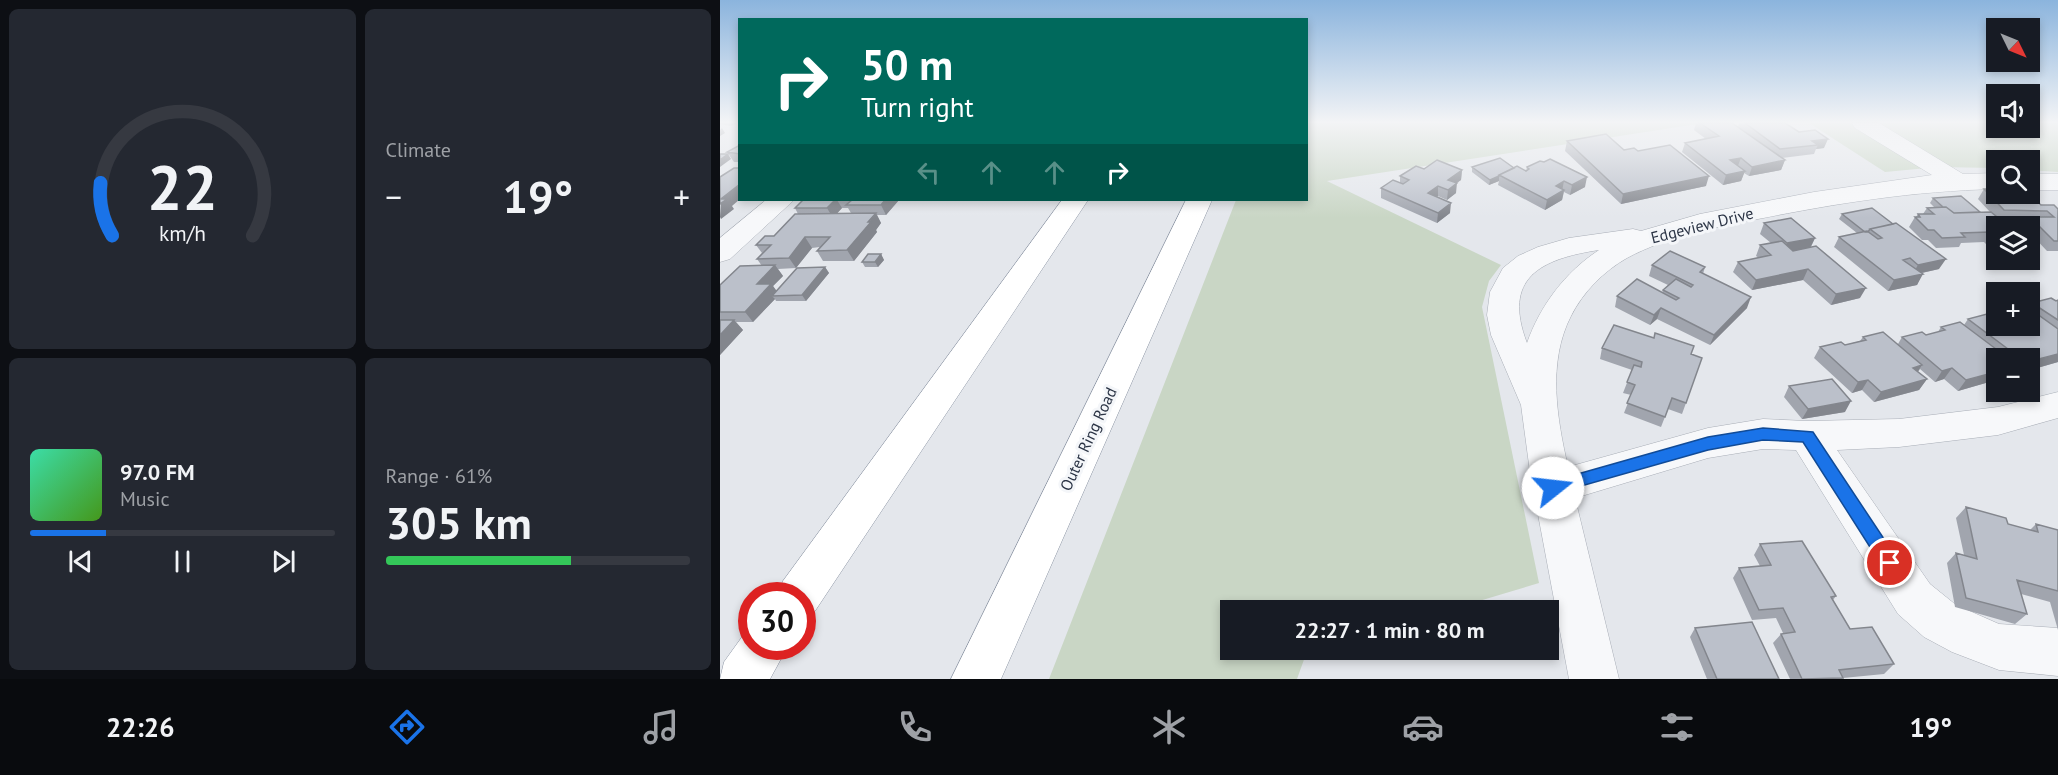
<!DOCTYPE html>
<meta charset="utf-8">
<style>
body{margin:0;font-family:"PT Sans",sans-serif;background:#242831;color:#f1f3f6;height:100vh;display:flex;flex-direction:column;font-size:22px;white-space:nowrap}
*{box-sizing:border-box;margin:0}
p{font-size:20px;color:#9ea1a6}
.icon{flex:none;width:33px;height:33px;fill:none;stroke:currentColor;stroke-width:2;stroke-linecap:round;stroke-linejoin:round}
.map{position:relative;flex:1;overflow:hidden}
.sheet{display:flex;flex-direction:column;gap:9px;padding:9px;background:#0d0f14;width:720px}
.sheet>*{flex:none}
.guide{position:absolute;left:18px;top:18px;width:570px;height:183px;border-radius:0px;box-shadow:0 3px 9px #0003;background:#00695c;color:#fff;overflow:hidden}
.needle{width:39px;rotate:133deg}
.fabs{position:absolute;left:1266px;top:18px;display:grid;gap:12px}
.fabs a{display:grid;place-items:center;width:54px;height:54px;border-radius:0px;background:#171b24;box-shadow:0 3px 9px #0003;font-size:30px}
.speed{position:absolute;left:18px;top:582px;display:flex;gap:12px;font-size:30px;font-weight:700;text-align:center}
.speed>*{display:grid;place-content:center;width:78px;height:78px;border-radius:50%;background:#171b24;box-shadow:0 3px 9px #0003;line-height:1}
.speed .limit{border:9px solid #d22;background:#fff;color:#111}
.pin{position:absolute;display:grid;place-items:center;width:51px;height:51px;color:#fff;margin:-26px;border:3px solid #fff;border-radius:50%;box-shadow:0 2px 6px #0007}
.me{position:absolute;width:66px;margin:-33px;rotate:74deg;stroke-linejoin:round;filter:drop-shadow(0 0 4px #0008)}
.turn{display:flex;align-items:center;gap:21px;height:126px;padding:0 24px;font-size:27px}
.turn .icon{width:78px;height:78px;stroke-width:2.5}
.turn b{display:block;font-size:42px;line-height:51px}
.lanes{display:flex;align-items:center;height:57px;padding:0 24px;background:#0003;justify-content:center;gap:30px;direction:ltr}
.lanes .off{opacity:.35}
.big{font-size:45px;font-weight:600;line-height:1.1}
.sheet .tile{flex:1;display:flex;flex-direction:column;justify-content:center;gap:9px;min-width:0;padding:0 21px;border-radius:9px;background:#242831}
.sheet .dial{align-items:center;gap:0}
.dial svg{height:156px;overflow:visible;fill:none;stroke:#363941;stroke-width:7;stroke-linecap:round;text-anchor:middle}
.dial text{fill:#f1f3f6;stroke:none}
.song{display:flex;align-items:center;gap:18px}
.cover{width:72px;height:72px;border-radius:9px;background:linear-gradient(135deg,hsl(160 70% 55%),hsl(100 70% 35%))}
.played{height:6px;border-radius:3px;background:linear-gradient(90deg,#1a73e8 25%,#363941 25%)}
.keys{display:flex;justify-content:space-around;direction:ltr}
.heat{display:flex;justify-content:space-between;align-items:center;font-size:33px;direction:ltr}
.charge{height:9px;border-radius:4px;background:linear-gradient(90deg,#34c759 61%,#363941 0)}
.sheet .tiles{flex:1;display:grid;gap:9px;grid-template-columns:repeat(2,1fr)}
.trip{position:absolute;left:500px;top:600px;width:339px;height:60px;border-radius:0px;background:#171b24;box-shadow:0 3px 9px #0003;font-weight:600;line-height:60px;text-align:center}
.tabs{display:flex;height:96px;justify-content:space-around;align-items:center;background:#090b0e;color:#9ea1a6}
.tabs .icon{width:42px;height:42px}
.tabs .active{color:#1a73e8}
.tabs b{font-size:27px;color:#f1f3f6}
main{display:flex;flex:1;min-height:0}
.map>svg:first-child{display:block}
</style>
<main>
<section class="sheet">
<div class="tiles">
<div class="tile dial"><svg viewBox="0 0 100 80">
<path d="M14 69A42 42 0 1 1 86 69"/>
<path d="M14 69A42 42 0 0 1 8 42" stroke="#1a73e8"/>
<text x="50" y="56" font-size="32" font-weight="700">22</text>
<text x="50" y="72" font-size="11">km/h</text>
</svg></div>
<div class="tile"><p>Climate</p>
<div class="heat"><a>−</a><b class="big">19°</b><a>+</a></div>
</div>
<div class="tile">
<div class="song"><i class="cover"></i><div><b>97.0 FM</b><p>Music</p></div></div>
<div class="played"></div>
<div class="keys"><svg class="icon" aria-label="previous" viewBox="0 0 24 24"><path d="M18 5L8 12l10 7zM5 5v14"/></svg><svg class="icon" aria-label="pause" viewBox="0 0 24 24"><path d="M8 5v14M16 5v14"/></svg><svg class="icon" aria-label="next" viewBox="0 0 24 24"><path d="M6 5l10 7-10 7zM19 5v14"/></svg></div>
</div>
<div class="tile"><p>Range · 61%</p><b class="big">305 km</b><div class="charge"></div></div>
</div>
</section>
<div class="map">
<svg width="1338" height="679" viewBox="0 0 1338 679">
<rect width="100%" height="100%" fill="#e4e7ec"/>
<path fill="#c9d6c5" d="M587,123H984L607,181L781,265L769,281L762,307L819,583L729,610H510V650H601L586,654L577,679H329L516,200H586Z
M1089,123H1276V128H1310V123H1338V172L1310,170V160H1276V168L1218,167L1165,172Z"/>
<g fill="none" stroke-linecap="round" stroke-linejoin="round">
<g stroke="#a9aeb7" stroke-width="1">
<path id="street" d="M1132,123H1159L1243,174L1276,173V189C1194,191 1118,203 1038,219C993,228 948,236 907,258C884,271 863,292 851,316C827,363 837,418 848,467L988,428L1043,419L1087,421L1179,419L1278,407L1338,392V418L1278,435L1179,447L1117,450L1210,584L1236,605L1279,624L1338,628V676L1279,670L1232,652L1204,637L1178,614L1076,450L1043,449L988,458L855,498L899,679H849L810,472L801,405L771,335L767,315L770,292L783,268L798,256L818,247L849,238L913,229L921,231L980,214L1094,192L1212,175L1135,128ZM879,250C845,272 820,306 807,343C782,278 820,259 879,250Z
M1310,174H1338V190H1310Z
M46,200H74L10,259L0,262V238Z"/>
</g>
<g stroke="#8b94a3" stroke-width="1">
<path id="highway" d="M342,200H368L95,611L82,616V596H57L63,581Z
M466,200H492L281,679H231Z
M32,628V646H68L50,679H0L4,662L27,630Z"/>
</g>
<use href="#street" fill="#f7f8fa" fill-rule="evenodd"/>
<use href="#highway" fill="#fff" fill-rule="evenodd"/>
</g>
<path fill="#a1a5ae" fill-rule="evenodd" d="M0,123H17L11,126L0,124Z
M976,123H1012L1018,127L1019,123H1065L1104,148L1096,149L1094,154L1062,158L1065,160L1061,170L1029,176L1024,173L1021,181L1003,185L962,152L965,143L986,139L974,130Z
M847,141L918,151L986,186L901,204L845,151Z
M20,145V163L19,162H14L7,152Z
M752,167L794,168L806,171L807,167L865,187L850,195L844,192L842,200L825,210L778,185L779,181L769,185L752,172Z
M704,169L742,170L741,180L736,183V193L727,200L718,196L717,197L730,213L717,223L661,198V188L680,183V176Z
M1264,189L1338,209V251H1327L1310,233V226H1303L1308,220H1280L1276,226V245H1267L1264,242L1241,243L1239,247L1216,248L1208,240H1202L1189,227L1195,217H1196L1198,214H1203L1207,208L1214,207L1210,203L1213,198L1260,212H1270L1258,199Z
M83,200H179L166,215H157L161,223L156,230L157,232L134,261H103L97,251L100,247L92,248L76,268L58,269L63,276L53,286L56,291L105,267L109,273L86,301H56L55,299L33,322H16L23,330L0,355V285L42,266L37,259L42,253L36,245L54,236L78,214L75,208ZM122,208H128L131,213H117Z
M1152,208L1219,269L1202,273L1197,285L1168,291L1114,247L1119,237L1137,233L1119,219L1122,214Z
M1044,223L1095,238L1091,247L1140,298L1111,305L1083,280L1032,290L1013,272L1018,262L1039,258L1036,256L1040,245L1051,243L1040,234Z
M161,254L164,260L158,267H145L142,262Z
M932,265L985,267L983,274L1027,308L990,345L937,319L930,325L895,307L897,296L942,293L943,290L948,285L929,276Z
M1338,300V362L1310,370V358H1276V380L1238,391L1224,379L1215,382L1200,369L1198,372L1207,379L1199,390L1154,402L1142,390L1132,393L1094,358L1100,347L1125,345L1140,341L1143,337L1178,344L1182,337L1206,335L1218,332L1221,327L1244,325L1248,319L1271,317L1310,326V306L1312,303Z
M882,348L971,354L966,403L962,414L948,409L941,427L904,413L911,395L903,393L912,370L880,359Z
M1069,386L1125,412L1082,419L1064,397Z
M1246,507L1288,524L1310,530L1316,524L1338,530V630L1330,602L1301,594L1307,614L1295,624L1235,607L1227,563L1236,553L1244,555L1236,518Z
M1040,544L1116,596L1113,600L1130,629L1174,664L1164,674L1123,678L1122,679H1070L1053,643L1061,634L1063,633L1056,618L1032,620L1013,578L1019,568L1040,566L1034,555Z
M975,628L1059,679H987L970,637Z"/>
<path fill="#83868d" d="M2,128L5,133L0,136V130Z
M1108,139L1104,148L1096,149L1098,145L1092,141Z
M8,154L11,159L0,167V160Z
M1021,158L1017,168L1010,160Z
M1065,160L1061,170L1029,176L1032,167Z
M742,170L741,180L727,190L728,180Z
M1025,171L1021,181L1003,185L1006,175Z
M779,176V181L769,185L770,180Z
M989,176L986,186L901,204L903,194Z
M867,177L865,187L850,195L852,185Z
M844,181L842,191L836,186Z
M737,183L736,193L727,200L728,190Z
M20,184V199L12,206L14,209L1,219L0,217L1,199Z
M718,186V196L708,203V193Z
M844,190L842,200L825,210L827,200Z
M115,200H117L122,208L113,218L107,208Z
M165,200H179L166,215L161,205Z
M731,203L730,213L717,223L718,213Z
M156,213L161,223L156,230L157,232L134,261L127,250Z
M85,237L92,248L76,268L69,258Z
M1095,238L1090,248L1062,254L1067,243Z
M161,254L164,260L158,267L155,262Z
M1226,259L1219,269L1192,275L1198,265Z
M55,265L63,276L53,286L59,294L52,296L55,299L33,322L25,312L37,284Z
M105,267L109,273L86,301L82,295Z
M1088,269L1083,280L1032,290L1036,280Z
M1203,274L1197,285L1168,291L1174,280Z
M1146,288L1140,298L1111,305L1116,294Z
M1031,297L1027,308L990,345L994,335Z
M941,308L937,319L930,325L934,315Z
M14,320L23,330L0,355V335Z
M1301,350L1294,358H1287L1292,352Z
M1338,354V362L1310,370V367L1315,360Z
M1202,365L1195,376L1193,368Z
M1232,368L1224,379L1215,382L1222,371Z
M1276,372V380L1238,391L1246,380Z
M1207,379L1199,390L1154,402L1161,392Z
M1148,380L1142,390L1132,393L1138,382Z
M1131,401L1125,412L1082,419L1088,409Z"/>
<path fill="#bbc0ca" stroke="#83868d" stroke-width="1.5" d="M980,123H1012L1065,160L1032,167L1021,158L1010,160L1025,171L1006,175L965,143L999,136Z
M1025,123H1065L1079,132L1095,130L1108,139L1092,141L1098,145L1060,149Z
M886,134L904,150L914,148L918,151L950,145L989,176L903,194L847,141Z
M20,145V154L7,152Z
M0,154H8L0,160Z
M780,158L794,168L779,175V176L770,180L752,167Z
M830,159L867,177L852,185L844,181L836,186L844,190L827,200L779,175L797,166L806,171L809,169L807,167L820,161L824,162Z
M717,160L742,170L728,180L737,183L728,190L718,186L708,193L731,203L718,213L661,188L673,180L683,184L689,180L680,176L696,166L704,169Z
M14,168H20V184L1,199H7L0,204V177Z
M1264,189H1276V194H1309L1321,205H1334L1338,209V241H1334L1310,217H1334L1327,211L1284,210Z
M1241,196L1260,212L1234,213L1226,207H1223L1213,198Z
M83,200H115L107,208H75Z
M132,200H165L161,205H126Z
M1226,207L1234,213L1271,212L1288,226H1276V235H1274L1270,232L1241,233L1245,237L1222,238L1214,230H1208L1195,217H1200L1198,214H1214L1207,208Z
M1152,208L1173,224L1150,229L1148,232H1145L1122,214Z
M156,213L148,222H151L127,250L97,251L110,237H85L69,258L37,259L51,245H36L45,236H54L75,214Z
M1071,218L1095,238L1067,243L1044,223Z
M1176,223L1226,259L1198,265L1190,258L1183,260L1203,274L1174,280L1119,237L1147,231L1158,239L1162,238L1150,229Z
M1062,241L1073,251L1096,246L1146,288L1116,294L1088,269L1036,280L1018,262L1051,255L1040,245Z
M950,251L985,267L980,272L1031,297L994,335L941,308L934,315L897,296L917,279L956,300L959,298L943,290L956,279L971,287L973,285L932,265Z
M148,254H161L155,262H142Z
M55,265L37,284H51L25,312H0V285L20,266Z
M105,267L82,295L52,296L77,268Z
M1331,298L1336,301L1338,300V320L1312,303Z
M1310,309L1338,329V354L1315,360L1301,350L1292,352L1248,319L1267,314L1271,317L1276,316V326H1310Z
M0,320H14L0,335Z
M1240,322L1284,355L1275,357L1277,358L1276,372L1246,380L1232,368L1222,371L1182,337L1202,332L1206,335L1225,330L1221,327Z
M894,325L934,338L935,333L974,346L971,354L982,358L966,403L952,398L945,417L907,403L915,385L907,382L914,365L921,367L922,362L882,348Z
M1163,332L1202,365L1193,368L1207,379L1161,392L1148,380L1138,382L1100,347L1121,342L1125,345L1146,340L1143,337Z
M1112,379L1131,401L1088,409L1069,386Z
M1246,507L1286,518L1288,524L1318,532L1316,524L1338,530V591L1297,580L1307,614L1246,598L1236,553L1257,559Z
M1082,541L1116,596L1111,597L1130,629L1152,627L1174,664L1119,670L1123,678L1082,679L1061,634L1075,632L1063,608L1039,610L1019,568L1051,565L1040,544Z
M1032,622L1059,679H997L975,628Z"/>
<linearGradient id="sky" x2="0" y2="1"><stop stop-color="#8bb4dd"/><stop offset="0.56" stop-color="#f3f4f6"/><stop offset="1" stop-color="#f3f4f6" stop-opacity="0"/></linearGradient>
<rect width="1338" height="218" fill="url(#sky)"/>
<path fill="#1a73e8" stroke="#114b97" stroke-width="1.5" d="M1043,428L1093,432L1176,557L1179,563L1176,569L1170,571L1164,569L1083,442L1043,440L988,450L833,494L827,492L825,488L827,483L833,481L988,437Z"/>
<g text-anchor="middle" stroke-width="6" stroke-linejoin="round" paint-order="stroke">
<g font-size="16" fill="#2b3445" stroke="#f4f6f9">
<text transform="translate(982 225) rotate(-14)" y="6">Edgeview Drive</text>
<text transform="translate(368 439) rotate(-65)" y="6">Outer Ring Road</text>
</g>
</g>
</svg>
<div class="fabs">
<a><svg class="needle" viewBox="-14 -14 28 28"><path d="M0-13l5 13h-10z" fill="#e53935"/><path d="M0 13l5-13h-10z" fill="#9ea1a6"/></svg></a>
<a><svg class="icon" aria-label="sound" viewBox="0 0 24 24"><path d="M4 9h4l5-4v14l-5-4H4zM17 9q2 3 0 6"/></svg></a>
<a><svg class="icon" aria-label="search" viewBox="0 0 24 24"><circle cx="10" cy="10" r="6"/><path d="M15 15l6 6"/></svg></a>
<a><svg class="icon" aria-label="layers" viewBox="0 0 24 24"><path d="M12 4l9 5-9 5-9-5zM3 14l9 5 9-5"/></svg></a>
<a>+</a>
<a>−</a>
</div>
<div class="speed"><div class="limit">30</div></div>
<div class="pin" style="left:1170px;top:563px;background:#d93025"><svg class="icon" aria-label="arrive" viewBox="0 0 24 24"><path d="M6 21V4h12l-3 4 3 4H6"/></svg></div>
<svg class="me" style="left:833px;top:488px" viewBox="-20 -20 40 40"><circle r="19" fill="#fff"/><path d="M0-13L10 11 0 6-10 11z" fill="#1a73e8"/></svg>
<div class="trip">22:27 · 1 min · 80 m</div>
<div class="guide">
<div class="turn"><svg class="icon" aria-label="right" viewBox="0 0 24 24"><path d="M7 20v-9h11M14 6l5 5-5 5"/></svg><div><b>50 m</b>Turn right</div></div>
<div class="lanes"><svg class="icon off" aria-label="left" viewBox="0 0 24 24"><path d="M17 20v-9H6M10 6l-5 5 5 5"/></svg><svg class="icon off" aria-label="ahead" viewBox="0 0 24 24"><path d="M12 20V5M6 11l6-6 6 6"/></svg><svg class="icon off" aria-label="ahead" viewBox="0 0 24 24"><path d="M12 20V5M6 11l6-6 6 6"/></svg><svg class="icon" aria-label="right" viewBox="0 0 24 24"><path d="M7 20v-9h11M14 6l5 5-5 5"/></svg></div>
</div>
</div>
</main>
<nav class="tabs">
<b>22:26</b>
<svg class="icon active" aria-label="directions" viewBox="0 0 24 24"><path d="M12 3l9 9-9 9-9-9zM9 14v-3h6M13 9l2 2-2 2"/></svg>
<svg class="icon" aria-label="music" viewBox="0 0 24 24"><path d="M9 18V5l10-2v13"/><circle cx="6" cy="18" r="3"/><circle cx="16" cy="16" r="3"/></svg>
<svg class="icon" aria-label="phone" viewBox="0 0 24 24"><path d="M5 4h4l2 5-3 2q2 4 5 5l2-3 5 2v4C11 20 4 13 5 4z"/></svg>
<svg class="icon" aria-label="climate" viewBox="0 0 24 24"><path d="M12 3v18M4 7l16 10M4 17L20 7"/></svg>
<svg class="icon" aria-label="car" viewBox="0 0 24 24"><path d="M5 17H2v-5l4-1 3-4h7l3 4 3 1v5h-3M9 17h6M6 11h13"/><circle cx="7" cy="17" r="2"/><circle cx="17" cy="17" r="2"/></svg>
<svg class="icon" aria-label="filters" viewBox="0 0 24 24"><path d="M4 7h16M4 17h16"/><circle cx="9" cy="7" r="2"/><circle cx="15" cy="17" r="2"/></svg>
<b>19°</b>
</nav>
